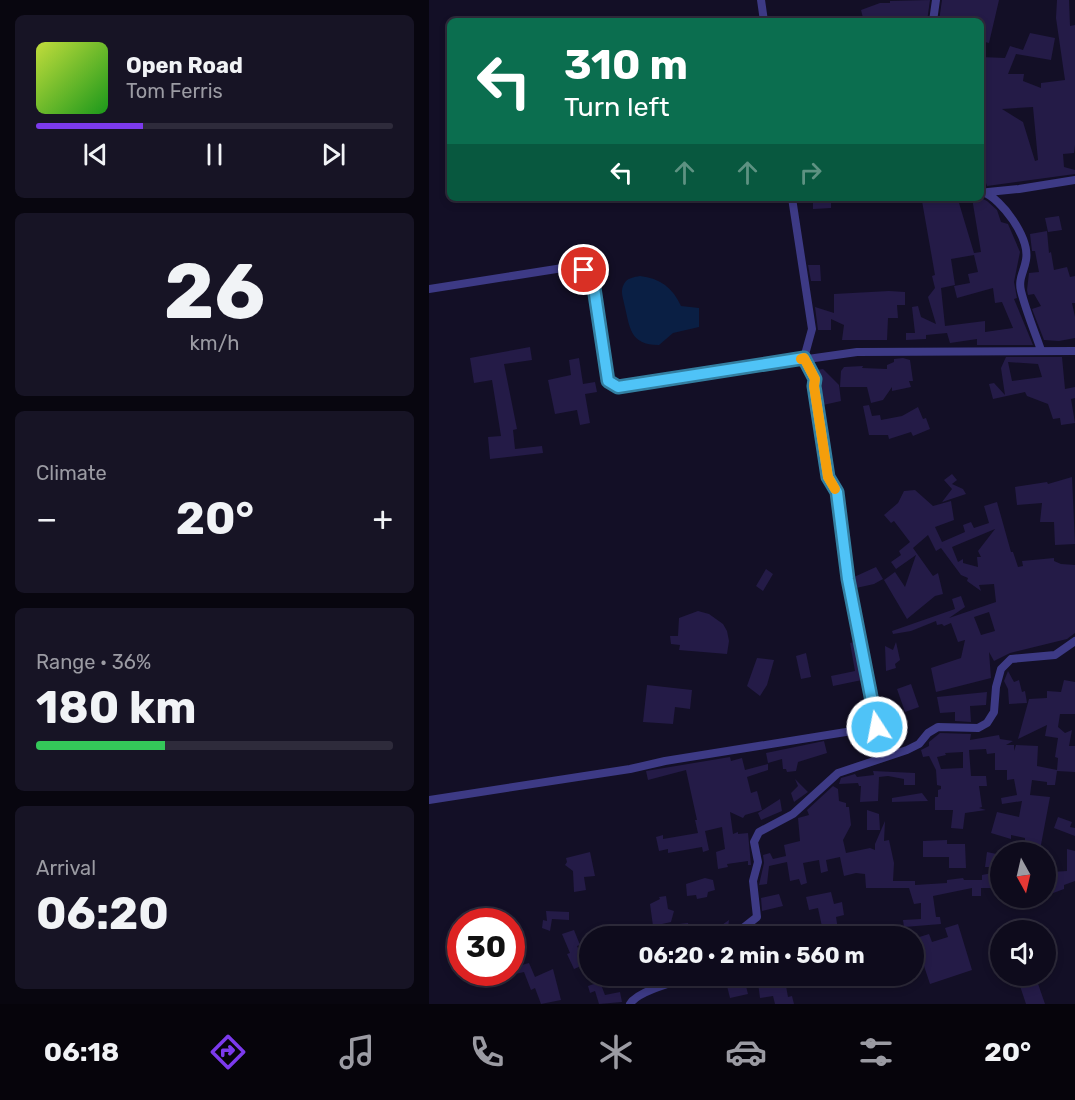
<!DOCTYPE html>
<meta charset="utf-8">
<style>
body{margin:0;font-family:Rubik,sans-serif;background:#171425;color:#f1f3f6;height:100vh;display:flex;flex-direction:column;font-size:22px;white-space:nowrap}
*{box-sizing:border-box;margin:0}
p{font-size:20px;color:#9b9ba3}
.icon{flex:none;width:33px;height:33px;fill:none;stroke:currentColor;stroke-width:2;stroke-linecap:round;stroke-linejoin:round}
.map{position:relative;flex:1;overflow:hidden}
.side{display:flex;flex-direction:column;gap:15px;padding:15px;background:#08060f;width:429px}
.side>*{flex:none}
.banner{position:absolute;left:18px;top:18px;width:537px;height:183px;border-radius:9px;box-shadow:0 3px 9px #0003,0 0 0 2px #2e2b3b;background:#0b6e4f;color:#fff;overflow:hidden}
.needle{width:39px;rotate:172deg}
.controls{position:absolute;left:561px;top:842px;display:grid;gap:12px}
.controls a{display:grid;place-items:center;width:66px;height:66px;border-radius:50%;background:#0e0b1c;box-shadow:0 3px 9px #0003,0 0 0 2px #2e2b3b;font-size:30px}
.speed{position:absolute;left:18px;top:908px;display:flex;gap:12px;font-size:30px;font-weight:700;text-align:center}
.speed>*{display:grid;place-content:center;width:78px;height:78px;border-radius:50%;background:#0e0b1c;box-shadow:0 3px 9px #0003,0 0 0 2px #2e2b3b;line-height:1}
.speed .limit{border:9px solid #d22;background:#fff;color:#111}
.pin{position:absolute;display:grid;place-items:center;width:51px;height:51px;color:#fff;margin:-26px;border:3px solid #fff;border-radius:50%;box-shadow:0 2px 6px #0007}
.me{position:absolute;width:66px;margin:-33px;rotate:349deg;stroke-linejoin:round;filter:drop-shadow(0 0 4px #0008)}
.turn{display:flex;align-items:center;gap:21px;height:126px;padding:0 18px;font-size:27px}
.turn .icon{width:78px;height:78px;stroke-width:2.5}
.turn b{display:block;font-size:42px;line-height:51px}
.lanes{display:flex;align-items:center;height:57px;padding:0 18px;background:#0003;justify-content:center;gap:30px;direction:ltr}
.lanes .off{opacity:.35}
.big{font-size:45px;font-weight:700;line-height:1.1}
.side .card{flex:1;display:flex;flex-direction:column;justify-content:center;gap:9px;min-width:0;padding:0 21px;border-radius:9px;background:#171425}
.side .dial{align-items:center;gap:0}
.dial b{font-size:78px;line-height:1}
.song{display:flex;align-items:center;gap:18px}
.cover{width:72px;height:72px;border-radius:9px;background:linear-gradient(135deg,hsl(70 70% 55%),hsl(120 70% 35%))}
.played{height:6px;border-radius:3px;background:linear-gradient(90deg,#7c3aed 30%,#2e2b3b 30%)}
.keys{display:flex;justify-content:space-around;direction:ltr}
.heat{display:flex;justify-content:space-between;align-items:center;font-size:33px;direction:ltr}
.charge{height:9px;border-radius:4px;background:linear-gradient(90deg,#34c759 36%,#2e2b3b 0)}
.trip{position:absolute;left:150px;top:926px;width:345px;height:60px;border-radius:30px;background:#0e0b1c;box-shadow:0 3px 9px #0003,0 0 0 2px #2e2b3b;font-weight:700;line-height:60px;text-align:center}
.dock{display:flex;height:96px;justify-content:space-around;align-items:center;background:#06040b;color:#9b9ba3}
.dock .icon{width:42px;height:42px}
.dock .current{color:#7c3aed}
.dock b{font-size:27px;color:#f1f3f6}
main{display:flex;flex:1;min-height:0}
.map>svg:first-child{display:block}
</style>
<main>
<section class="side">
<div class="card">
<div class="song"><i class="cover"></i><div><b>Open Road</b><p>Tom Ferris</p></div></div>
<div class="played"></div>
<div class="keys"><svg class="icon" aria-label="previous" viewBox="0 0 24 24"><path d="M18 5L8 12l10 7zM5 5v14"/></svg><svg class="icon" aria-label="pause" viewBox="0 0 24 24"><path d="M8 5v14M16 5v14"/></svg><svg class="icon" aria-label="next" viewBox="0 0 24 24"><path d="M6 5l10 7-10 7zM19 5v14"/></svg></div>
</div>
<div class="card dial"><b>26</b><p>km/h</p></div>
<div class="card"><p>Climate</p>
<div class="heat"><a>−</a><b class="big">20°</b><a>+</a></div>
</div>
<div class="card"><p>Range · 36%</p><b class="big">180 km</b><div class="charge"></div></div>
<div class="card"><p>Arrival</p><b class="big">06:20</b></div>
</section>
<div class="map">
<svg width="646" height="1004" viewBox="0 0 646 1004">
<rect width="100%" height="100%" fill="#130f26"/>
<path fill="#0a1f44" d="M211,276C231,278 244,288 252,306L270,308V327L244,333L230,345C200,345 201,327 195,303C194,297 191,291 195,284C198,278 205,277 211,276Z"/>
<path fill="#241b47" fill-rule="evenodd" d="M501,0L498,21H464V17L443,20L434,18L432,10L451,3H461V1Z
M513,0H570L560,43L552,41V21L539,16L538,21H510Z
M628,0H640L641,26L646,25V145L645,153L634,154L635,167L646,170V174L558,186L552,168V83L555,84L556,66L552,57L576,58L581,46L594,50L601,33L626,38L622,60L587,54L579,74H595L594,81L612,88V83L636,80L627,18ZM604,107L609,160L606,161L594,122L573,109Z
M384,198H402V208L384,209Z
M506,198H542L530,203L545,253L552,252L543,198H552L558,201L568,210L572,222L579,224L591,252L585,282L588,298L585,299L604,345H548V339L521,343L518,333L497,335V339L477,340V333H486L483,307L489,306L492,317L507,324L499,297L506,288L503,276L506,275L493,201ZM545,255L549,272L539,274L541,283L525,286L528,298L564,288L566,303L573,302L584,328L556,332V321L516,326L512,288L526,285L522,259Z
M630,216L633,230L619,232L616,218Z
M618,231L620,253L622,252L625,270L638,267L641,277L646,276V303H643L646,317V338L630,341L615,340L603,309L612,306L605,294L599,295L598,290L600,273L610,272L606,251H603L601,234Z
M379,265H391L392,281H382Z
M460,291L476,292V305H468L469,318H459L458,340H413L415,325L402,319V330H389L386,307L405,313V294Z
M101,347L103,360L75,364L88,429L84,430L86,449L113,446L114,453L61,459L59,437L72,436L63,380L45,383L41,358Z
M577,357H633L636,389L646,387V398L642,399L646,423L632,425L631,418L624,419L619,404L598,396L596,392L564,399L560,384L565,383L576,395L572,368ZM579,362L609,364L613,377L583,381Z
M150,358L154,384L166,382L168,392L156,394L161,423L151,425L148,410L126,414L119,380L142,375L140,360Z
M474,358L481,360L484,381H480L482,387L463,391V387L454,400L442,403L438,387H411L412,371L415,367L434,366L433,368L458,369V365L465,362V359Z
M394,369L410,385L412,401L394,405L392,377L388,370Z
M440,405L443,416L451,415L452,420L473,416L489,407L494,419L497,418L501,429L484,436L482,432L460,439L459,435H440L434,406Z
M523,474L528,480L523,484L534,489L537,494L513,502L523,489L515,480Z
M643,477L646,544L626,545L625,522H611L613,503L588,505L586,487L618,482L619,484Z
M486,490L504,506L522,501L525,520L506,527L513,542L536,532L534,525L542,522L545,528L560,523L555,506L568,502L582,552H584L589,567L594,566L593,561L625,558V561L632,564L646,565V633L638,639L581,653L565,661L560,652L562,678L507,692L502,668L532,658L536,640L529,642L522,623L515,626L513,624L508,625L507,621L482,631L464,634L463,631L526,609L523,599L532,596L536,607L520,618L567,602L565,584L550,585L552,591L538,581L539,578L532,575L512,548L507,551L499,535L484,548L504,576L509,573L514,594L506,596L478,619L455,580L466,572L476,587L487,555L467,569L462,562L472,555L470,551L481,542L465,521L462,523L455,515L469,503L475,491ZM566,529L549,551L552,557H548L549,567L534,563V559L529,562L523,547ZM560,612L566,631L552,635L545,617Z
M447,567L454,579L445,584L427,588L425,577Z
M337,569L344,574L334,591L327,586Z
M269,611L280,614L294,624L298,631L300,641L298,654L250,650L251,645L242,644L241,636H249L250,618Z
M425,642L433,680L404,686L402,676L426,671L421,643Z
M467,642L471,660L466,664L467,668L457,671L456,646L464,650Z
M377,653L382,677L372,679L367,656Z
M328,658L345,660L338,685L331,696L318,686Z
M579,671L585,682L590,680L593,692L596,691L598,703L580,704L579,689L575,681Z
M635,680L646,682V714H631L629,727L636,733L643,730L640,746H646V772L628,771L626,785H618V782L603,780L601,795L621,797L611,850H593V847L609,844L596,842V838L582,835V839L562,833L568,812L590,817L593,801L573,804L572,798L588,795L585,779L578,780V770H566V753L558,754L557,749L540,750L542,776H557L558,786H550L553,807L550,808L557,810L536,813L534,829L522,828L524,810H506V797H509V790L512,789V786L508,785L507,770L500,756L494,757L492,750L500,746V742L511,733L542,734L541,740L570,735L571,739L584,741L577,745H585V751L587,745L609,746L608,766L628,770L629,758L626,757L629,738L616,736L618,725L589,739L600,699L618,698V691L632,692ZM534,752V768L512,769L508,757L517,755L516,753Z
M482,684L490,707L476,712L468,689Z
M218,685L263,690L261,709L246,707L244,724L214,722Z
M558,692L557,705L541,706L542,722L526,721V712L511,713L508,697Z
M395,741L398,753L369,762L367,771L358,772L357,769H354L353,759L339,763L337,753Z
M301,757L302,761L313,758L316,770L339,764V770L318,777L322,793L328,791L333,810L316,815L314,818L301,812L304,834L309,832V834L319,833L322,865H319V861L298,864L299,867L289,869L287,852L296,849L293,827L276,831L280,850L274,852L273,847L239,853V849L230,851L227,837L234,835V839L269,833L266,820H268L257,770L219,780L217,771Z
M444,771L486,773V785H475V779L459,776L450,777L449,801L431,802L432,786H430L429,783L410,784L412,778L426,774L428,777L445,775Z
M366,779L379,792L365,802L362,793L369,786Z
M404,786L409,789L410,801L417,803V807H420L422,825L414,840L417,853L441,848L446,850V844L456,821L455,841L460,840L465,863L464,881H486V885L518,883V880L534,878L535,880H553V875L563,873L562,867H556L558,852L572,855V888H552V896H543V888L504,896L507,917H511L512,924L475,927L474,920L492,919V903L485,904L480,888H437L436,874L427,873L415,876L411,857L397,860L399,871L392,873L390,860L374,863L378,883L372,885L370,879L361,881L358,862L340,866L338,884L330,885L335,863L334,855L341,853L344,859L357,856L355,845L371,841L369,818L380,815L378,810Z
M493,793L499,801L463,802V798Z
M351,799L353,811L332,820L329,813Z
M438,810L450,814L451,830H438Z
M629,817L643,822L641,827L646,828V836L625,828Z
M518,840V844H536L537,868H520V857H494V841Z
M638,849L646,851V881L635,885V889L616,896V877H623V872L638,871Z
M161,852L166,876L155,877L157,890L145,892L144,871L136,865L138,862L137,858Z
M276,878L284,880L286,890L279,892L278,897L268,899L267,895L258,896L257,884Z
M402,892L405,904L413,902L415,915L407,917L410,936H395L389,908L380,910L377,897Z
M350,894L354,906L333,911L332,898Z
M237,896L239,909L245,911L242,922L224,926L221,904L231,899L230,897Z
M117,911L140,912V920L123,919L121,931L113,928L114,920L118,921Z
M300,920L298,936H251L250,924L259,923L260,929L290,927Z
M529,924L543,970L501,984L494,963L484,966V939L500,934L503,942L519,937L516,928Z
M145,930L151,945L148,946L157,964L145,969L138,954L141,953L133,934Z
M100,963L106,977L124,969L132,1000L112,1004L106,988L102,990L95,972L82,975V968Z
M195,975H212L213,982L191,986L190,977Z
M328,975H355L359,997L363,996L365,1004H346L344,996L331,998Z
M606,975L616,1004H597L590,983Z
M171,982L176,995L191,992L193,1002L170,1004L166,991L161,993L159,986Z
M316,982L319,994L301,998L298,986Z"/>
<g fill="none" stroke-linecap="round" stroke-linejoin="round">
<path stroke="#3d3a85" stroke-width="8" d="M332,0L335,21
M504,21L507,0
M552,186L554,192C573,199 601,238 597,260C595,272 589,279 592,291C597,311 605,330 612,350
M559,192L590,189L646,180
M0,289L140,267L155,270L163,281L179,381L189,386L428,352L646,351
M0,800L201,769L236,761L448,727L419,579L408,492L399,477L385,386L386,379L375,358L383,329L363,198
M304,936L328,917L324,881L329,862L325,842L330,832L364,814L409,773L478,750L490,744L499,733L509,727L549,728L558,723L565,712L567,687L572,669L582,659L626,655L646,641
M201,1004C209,990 253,980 268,975"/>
</g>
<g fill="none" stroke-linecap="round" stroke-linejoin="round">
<g stroke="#337fa1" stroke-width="15">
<path id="route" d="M155,270L164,281L179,381L189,387L375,358L386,379L385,386L399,477L408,492L419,579L448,727"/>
</g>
<use href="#route" stroke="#4fc3f7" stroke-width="10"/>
<path stroke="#f59e0b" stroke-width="10" d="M372,359L375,358L386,379L385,386L399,477L406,489"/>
</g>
</svg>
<div class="controls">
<a><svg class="needle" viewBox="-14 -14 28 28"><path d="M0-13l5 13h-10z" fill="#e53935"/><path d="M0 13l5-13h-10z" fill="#9b9ba3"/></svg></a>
<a><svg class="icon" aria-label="sound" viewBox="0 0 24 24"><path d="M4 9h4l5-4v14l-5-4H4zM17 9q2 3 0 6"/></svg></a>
</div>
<div class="speed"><div class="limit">30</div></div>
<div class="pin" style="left:155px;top:270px;background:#d93025"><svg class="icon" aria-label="arrive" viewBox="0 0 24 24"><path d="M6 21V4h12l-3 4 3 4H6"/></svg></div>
<svg class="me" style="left:448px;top:727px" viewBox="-20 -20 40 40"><circle r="17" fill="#4fc3f7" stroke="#fff" stroke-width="3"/><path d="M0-11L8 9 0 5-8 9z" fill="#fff"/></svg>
<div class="trip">06:20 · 2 min · 560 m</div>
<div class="banner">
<div class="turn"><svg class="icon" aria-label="left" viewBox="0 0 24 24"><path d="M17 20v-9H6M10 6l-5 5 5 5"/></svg><div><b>310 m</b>Turn left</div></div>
<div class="lanes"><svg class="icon" aria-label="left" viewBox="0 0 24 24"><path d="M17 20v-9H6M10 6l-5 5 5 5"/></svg><svg class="icon off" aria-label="ahead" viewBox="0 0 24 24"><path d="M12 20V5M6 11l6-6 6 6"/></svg><svg class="icon off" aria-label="ahead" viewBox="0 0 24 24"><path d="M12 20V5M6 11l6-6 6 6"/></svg><svg class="icon off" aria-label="right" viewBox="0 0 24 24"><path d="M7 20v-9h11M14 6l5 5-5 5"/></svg></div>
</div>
</div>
</main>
<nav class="dock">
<b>06:18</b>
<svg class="icon current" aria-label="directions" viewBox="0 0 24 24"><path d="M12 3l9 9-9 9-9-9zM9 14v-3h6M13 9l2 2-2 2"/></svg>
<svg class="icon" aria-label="music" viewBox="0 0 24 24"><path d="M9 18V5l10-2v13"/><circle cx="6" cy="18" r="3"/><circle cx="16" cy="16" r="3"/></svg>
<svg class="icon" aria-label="phone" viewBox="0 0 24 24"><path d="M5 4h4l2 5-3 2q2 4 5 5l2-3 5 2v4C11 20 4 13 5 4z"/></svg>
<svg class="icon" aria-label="climate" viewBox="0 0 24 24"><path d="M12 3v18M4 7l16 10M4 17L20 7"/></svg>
<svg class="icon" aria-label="car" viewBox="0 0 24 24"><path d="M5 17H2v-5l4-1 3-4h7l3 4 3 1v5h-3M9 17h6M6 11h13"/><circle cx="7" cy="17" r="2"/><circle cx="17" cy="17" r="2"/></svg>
<svg class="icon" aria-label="filters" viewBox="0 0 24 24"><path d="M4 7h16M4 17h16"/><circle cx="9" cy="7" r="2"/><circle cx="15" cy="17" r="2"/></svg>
<b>20°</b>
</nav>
